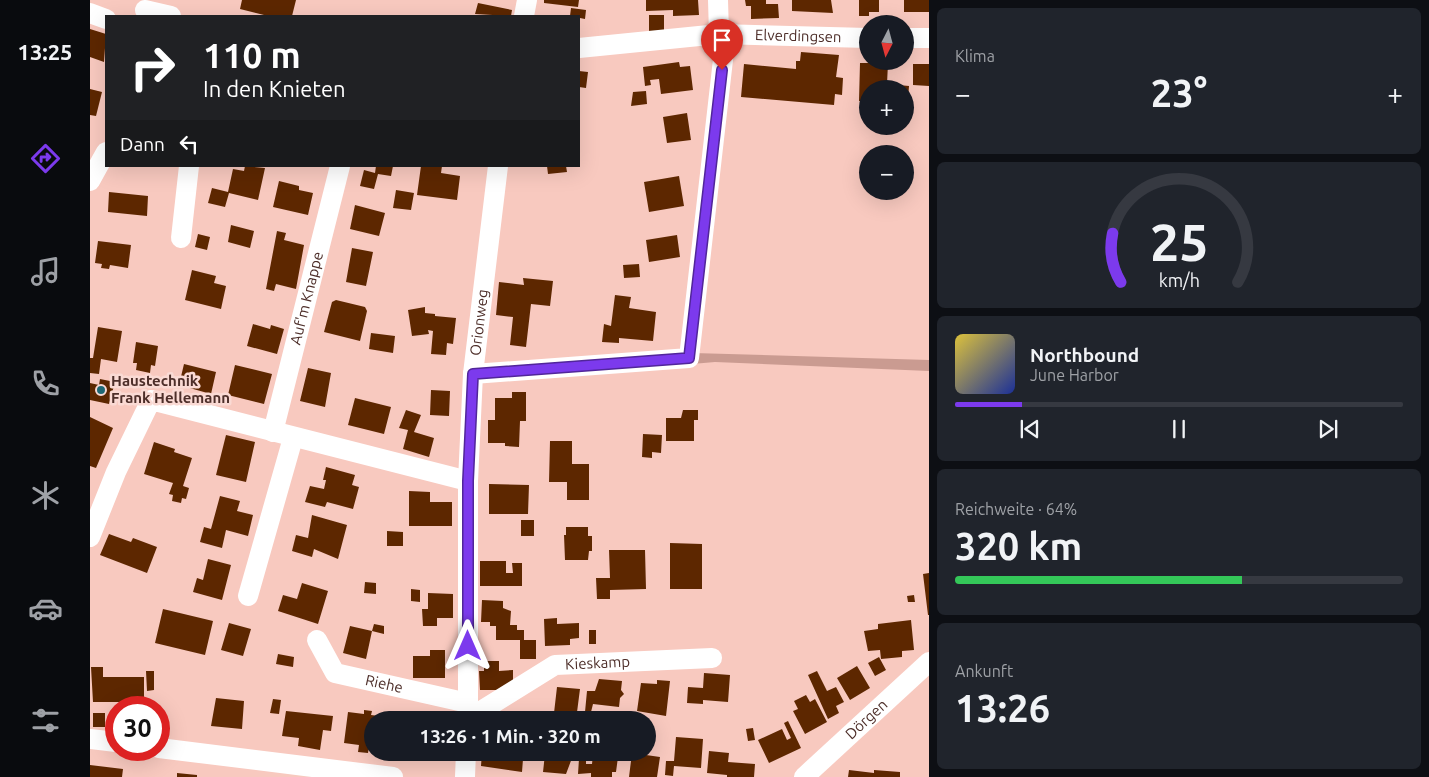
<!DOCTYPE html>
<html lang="de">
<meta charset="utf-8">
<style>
body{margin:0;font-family:Ubuntu,sans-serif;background:#20242c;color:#f1f3f6;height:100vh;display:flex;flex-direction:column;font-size:19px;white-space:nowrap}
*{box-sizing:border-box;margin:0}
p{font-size:16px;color:#9ea1a6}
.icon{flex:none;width:28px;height:28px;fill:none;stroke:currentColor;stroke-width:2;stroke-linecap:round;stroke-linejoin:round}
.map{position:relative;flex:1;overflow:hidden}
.side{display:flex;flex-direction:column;gap:8px;padding:8px;background:#0d0f14;width:500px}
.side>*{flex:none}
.top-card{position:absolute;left:15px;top:15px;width:475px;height:152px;border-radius:0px;box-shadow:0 5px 20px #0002;background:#202124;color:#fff;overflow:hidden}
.needle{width:32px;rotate:186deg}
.buttons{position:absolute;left:769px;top:15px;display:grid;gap:10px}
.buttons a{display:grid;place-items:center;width:55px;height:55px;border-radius:50%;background:#171b24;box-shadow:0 5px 20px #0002;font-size:25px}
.speed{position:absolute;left:15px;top:696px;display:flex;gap:10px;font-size:25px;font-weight:700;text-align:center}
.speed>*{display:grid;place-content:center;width:65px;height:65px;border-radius:50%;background:#171b24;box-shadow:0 5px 20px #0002;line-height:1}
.speed .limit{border:8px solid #d22;background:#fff;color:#111}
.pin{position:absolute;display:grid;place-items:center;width:42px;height:42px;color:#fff;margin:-51px -21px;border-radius:50% 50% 50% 0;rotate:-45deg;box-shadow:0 0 5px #0007}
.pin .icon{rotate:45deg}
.me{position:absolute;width:55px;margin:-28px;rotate:0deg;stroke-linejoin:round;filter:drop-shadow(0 0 4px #0008)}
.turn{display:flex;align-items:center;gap:18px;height:105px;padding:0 15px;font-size:22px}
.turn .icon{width:65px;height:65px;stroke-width:2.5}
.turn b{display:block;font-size:35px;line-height:42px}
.then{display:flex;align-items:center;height:48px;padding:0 15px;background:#0003;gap:10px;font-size:19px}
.big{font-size:38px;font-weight:700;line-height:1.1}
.side .card{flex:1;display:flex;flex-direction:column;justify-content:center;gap:8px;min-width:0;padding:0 18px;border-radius:8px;background:#20242c}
.side .dial{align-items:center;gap:0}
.dial svg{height:130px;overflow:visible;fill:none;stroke:#363941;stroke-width:7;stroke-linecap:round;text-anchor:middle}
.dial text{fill:#f1f3f6;stroke:none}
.song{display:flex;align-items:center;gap:15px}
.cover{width:60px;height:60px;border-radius:8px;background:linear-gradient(135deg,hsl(50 70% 55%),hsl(230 70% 35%))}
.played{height:5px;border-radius:2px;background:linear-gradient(90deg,#7c3aed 15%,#363941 15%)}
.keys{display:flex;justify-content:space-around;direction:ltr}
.heat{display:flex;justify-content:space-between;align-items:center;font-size:28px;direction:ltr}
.charge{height:8px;border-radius:4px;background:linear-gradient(90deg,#34c759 64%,#363941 0)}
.trip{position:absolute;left:274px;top:711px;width:292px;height:50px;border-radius:25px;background:#171b24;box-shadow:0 5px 20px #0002;font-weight:700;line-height:50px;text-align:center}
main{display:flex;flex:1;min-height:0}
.dock{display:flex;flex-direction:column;width:90px;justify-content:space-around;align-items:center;background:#090b0e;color:#9ea1a6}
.dock .icon{width:35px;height:35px}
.dock .on{color:#7c3aed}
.dock b{font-size:22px;color:#f1f3f6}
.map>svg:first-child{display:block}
</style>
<main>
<nav class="dock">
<b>13:25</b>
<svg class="icon on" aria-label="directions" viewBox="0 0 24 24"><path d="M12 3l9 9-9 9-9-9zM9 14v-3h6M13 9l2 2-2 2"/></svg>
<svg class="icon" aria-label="music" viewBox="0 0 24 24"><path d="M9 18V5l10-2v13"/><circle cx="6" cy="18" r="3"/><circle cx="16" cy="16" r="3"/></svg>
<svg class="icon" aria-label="phone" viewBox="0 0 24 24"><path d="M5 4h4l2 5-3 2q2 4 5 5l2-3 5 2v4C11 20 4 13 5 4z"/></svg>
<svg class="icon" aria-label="climate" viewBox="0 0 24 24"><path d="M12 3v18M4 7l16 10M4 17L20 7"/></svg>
<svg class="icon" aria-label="car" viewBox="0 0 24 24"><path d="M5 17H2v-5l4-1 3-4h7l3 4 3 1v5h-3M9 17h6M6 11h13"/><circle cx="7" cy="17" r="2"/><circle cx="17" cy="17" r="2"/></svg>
<svg class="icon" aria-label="filters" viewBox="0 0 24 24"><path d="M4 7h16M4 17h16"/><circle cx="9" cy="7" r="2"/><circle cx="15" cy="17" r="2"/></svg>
</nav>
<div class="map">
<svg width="839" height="777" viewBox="0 0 839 777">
<rect width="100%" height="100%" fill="#f8c9bf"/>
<path fill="#ca9b91" d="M603,353L839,360V371L625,362L602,364Z"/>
<path fill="#5d2700" d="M152,0H206L202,16H178L150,9Z
M454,0H489L488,7L454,3Z
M556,0H608L609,15L583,16V10L556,11Z
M655,0H676V4H688L689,18L661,19V6H656Z
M702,0H741L743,13L702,11Z
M769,0H789V12H779V16H769Z
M814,0H839V12H814Z
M388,3L422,10L421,16L385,14Z
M481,8L496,10L495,19L480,16Z
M559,15H574V32L559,34Z
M0,29L16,34L14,62L0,57Z
M711,52L749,55L746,77L753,78L752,95L745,94L744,105L651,97L654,64L706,69V61H710Z
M589,62L590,67L600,66L603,90L571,94L569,79L560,80L561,85L555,86L553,67Z
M770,63H798L797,84H785V89H778V101H769Z
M823,64H839V86L823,85Z
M489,71L498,72L496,88L489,87Z
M798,84L819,86L818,99H815V89H797Z
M0,89L12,92L6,116L0,115Z
M556,91L557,104L541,106L543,92Z
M597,113L601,140L577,143L573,117Z
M155,166L175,168L168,200L139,193L135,207L118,203L122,188L138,192L143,169L154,171Z
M286,166H303L301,176L288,174L284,189L270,186L274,170L285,173Z
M331,166H352L351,173L370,176L367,200L327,195Z
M457,166H476L477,172L458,174Z
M589,176L594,206L559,212L554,182Z
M189,181L209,186V190L223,193L218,215L183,207Z
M306,190L324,193L321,210L303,208Z
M19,192L58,196L57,216L18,212Z
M265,205L295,213L289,236L260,229Z
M141,225L164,231L160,248L138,242Z
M187,231L196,233L194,240L214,245L206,289L186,284L184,291L176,289Z
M108,234L120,237L117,250L105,247Z
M587,235L590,257L559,262L556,240Z
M8,241L41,245L38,268L20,265L19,269L11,268L12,264L5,263Z
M262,248L283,252L276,286L256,282Z
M549,264L550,277L534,278L533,265Z
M102,270L126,276L124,283L136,286L131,309L95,300Z
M433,278L463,281L460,306L441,304L436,347L420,345L423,317L406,315L409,282L434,285Z
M525,295L541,297L539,308L566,312L563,341L529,338V343L512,342L514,324L521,326Z
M246,300L275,307L277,311L270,341L234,332L242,302Z
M335,307V313L345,314V316L366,318L363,344L357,343L356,355L341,354L343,331L338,330L339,334L322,336L318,310Z
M163,324L180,329L181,325L194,329L187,354L157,346Z
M8,327L32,331L27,362L11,359L9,374L0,373V358H3Z
M281,333L305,336L303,353L279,349Z
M46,342L68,346L65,366L61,365L60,373L46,370L47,363H43Z
M94,364L126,372L121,394L89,385Z
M145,365L182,374L174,404L138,395Z
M218,368L241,373L235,407L210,401Z
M10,379L25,382L19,404L0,400V383L9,385Z
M341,390L360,391L359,416L340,415Z
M422,392H436V421H430L429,447L415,446V443H398V420H405V398H422Z
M265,398L301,407L294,434L258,425Z
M316,410L331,415L324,432L344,438L339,457L313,449L318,430L309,428Z
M593,410H608V420H604V441H576V418H591Z
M0,417L23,428L6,468L0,466Z
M553,434L572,435L571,453L562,452V458L552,457Z
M136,435L165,442L156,482L126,475Z
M460,441H482V464H499V500H477V482H459Z
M64,442L85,449L84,452L102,458L93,486L99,488L96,499L92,498L91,503L82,501L83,495L79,494L83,483L54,474Z
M236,467L265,475L262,485L269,487L263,509L237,502L235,507L215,502L220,486L234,489L236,480H233Z
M399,484L439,485L438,514H399Z
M319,491L340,492V502H362V526H319Z
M130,496L150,501L147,511L163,515L158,536L136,530L132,548L110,542L114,527L121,529Z
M222,515L257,525L248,559L224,549L222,557L202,551L206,535L218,538Z
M431,520H444V536H431Z
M476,527H498V536H502V551H499L498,560H475L474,535H476Z
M297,531L313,532V546H297Z
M19,534L41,542L43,538L67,547L57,573L10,555Z
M580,543L612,544V589H580Z
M519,550H555L556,589L520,590V599H507L506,578H520Z
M118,559L141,565L132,600L103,592L107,578L113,580Z
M390,561H416V573H423L422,563H432V586H390Z
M839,573V615H838L833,574Z
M275,582L286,583V594L274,593Z
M212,583L238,591L228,624L188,611L193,595L207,599Z
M321,589L330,590V602L321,601Z
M338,593L363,594V618H347V626H333L332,609H338Z
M824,595L825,602H818L817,596Z
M392,600L413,601V608L421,611L420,625H427V630H434V640H446V659H430V640H406V626H400V622H391Z
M73,609L123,621L115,655L65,643Z
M467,618V624L489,623V638L480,639V645L455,646L454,619Z
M821,620L824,650L812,651V657L791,659L790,650L778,651L774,631L788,629V624Z
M139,623L161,629L153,656L131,650Z
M284,624L294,626V634L282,631L276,659L253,653L260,626L282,631Z
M499,630H506V644H499Z
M340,650H355V678H323V656H340Z
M188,654L204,657L203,667L186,664Z
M789,657L796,670L785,676L778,663Z
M394,661H409V671L423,670V686L414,690H390L389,671H394Z
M767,666L780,688L760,700L747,678Z
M1,667H13V677H54V702H3Z
M56,671H64V690L57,691Z
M727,671L737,691L746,687L754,702L746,706L749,713L738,719L718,675Z
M614,673L640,675L638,702L613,700V704L597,703L598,687L613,688Z
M509,679L532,681L531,690L534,694L530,698L529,707L503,704L501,712H495L497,691H505Z
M567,680L580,681L576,716L547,711L551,683L567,684Z
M467,687L490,689L486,720H475L476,714L464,713Z
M716,695L720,702L725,699L737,722L715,734L703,711L708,709L704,701Z
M126,698L154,701L152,729L121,726Z
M183,699L191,700L189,714L180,713Z
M274,710L282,711L281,715L297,717L296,720H282V746H279L278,753L268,752L269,745L254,743L258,712L274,714Z
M196,711L243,716L241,731L233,730L230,750L208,746L209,738L192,736Z
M3,713H15V727H3Z
M450,714L459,715L458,720H449Z
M698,721L711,748L679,763L668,740L692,729L697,740L701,738L694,723Z
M663,728L665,740L658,741L656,729Z
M586,737L613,739L611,768L584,766L583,776L575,775L576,761H584Z
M619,751L639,753L638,762L665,764L664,777H637V775L617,773Z
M325,752H335L334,760L325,758Z
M392,752H419L418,758L433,759L432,772L391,766Z
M449,752H479L482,758L476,774L453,772L455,754Z
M542,753L570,757L567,777H539Z
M503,754L528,757L526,772H522V777H501V773L488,774L489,759L496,760V764H502Z
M0,765L33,769L32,777H0Z
M759,770L784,773V770L810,772V777H758Z
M87,773L107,775V777H87Z"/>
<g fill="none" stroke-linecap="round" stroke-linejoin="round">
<g stroke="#fff" stroke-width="20">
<path d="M55,10L81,16"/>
<path d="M0,13L16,19"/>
<path d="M434,16L437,0"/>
<path d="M815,38H839"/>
<path id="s1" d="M489,48L629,34L778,38"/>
<path d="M0,181L16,152"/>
<path d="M91,238L99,166"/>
<path d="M383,374L599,358L634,51L629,34L628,0"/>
<path id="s2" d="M183,432L250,166"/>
<path d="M0,537L26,472L61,400L378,481"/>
<path d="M158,596L203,438"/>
<path id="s3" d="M227,640L245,673L378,703"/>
<path id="s4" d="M378,719L465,665L622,658"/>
<path id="s5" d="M378,720V481L383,374L408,166"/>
<path d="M0,739L26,742"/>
<path d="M69,748L303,777"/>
<path d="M375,777L376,752"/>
<path id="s6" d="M714,777L839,662"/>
</g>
</g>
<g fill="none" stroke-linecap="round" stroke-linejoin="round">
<g stroke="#51269a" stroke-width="12">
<path id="route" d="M378,646V481L383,374L599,358L632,70"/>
</g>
<use href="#route" stroke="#7c3aed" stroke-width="9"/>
</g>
<circle fill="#1f6874" stroke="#fadad4" stroke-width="2" cx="11" cy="390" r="5"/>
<g text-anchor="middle" stroke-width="5" stroke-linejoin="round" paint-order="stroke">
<g font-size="15" fill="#4d2e29" stroke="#fadad4">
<text dy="5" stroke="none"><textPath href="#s1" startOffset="220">Elverdingsen</textPath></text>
<text dy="5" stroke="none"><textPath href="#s2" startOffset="138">Auf'm Knappe</textPath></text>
<text dy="5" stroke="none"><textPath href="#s5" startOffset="398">Orionweg</textPath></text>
<text dy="5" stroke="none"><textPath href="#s4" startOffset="145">Kieskamp</textPath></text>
<text dy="5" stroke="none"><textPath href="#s3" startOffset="88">Riehe</textPath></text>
<text dy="5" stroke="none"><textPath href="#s6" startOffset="85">Dörgen</textPath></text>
</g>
<g font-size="15" font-weight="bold" fill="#4d2e29" stroke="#fadad4" text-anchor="start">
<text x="21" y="386">Haustechnik<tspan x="21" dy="17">Frank Hellemann</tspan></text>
</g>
</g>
</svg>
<div class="buttons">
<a><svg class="needle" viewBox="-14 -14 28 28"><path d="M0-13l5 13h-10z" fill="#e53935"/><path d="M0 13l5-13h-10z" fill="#9ea1a6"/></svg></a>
<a>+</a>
<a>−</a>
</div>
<div class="speed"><div class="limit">30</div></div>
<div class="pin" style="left:632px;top:70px;background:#d93025"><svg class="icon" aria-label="arrive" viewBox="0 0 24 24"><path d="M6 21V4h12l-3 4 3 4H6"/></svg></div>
<svg class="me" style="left:378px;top:646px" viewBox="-20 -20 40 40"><path d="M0-17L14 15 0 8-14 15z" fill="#7c3aed" stroke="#fff" stroke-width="4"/></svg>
<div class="trip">13:26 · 1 Min. · 320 m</div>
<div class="top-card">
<div class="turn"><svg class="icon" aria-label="right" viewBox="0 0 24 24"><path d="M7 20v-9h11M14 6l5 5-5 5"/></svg><div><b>110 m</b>In den Knieten</div></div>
<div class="then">Dann<svg class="icon" aria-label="left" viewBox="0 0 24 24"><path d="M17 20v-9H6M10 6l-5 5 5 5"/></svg></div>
</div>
</div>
<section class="side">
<div class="card"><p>Klima</p>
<div class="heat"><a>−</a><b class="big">23°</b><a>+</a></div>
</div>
<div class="card dial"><svg viewBox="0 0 100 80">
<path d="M14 69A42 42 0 1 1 86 69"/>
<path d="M14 69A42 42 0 0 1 9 39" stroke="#7c3aed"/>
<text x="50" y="56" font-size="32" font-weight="700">25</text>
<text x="50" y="72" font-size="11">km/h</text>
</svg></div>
<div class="card">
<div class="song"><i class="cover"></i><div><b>Northbound</b><p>June Harbor</p></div></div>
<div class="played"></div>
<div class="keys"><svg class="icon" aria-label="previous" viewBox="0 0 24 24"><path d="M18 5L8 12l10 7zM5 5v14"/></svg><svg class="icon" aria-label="pause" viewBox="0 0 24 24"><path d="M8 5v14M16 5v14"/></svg><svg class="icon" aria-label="next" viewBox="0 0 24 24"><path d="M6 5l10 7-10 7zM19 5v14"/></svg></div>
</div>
<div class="card"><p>Reichweite · 64%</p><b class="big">320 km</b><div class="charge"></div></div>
<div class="card"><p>Ankunft</p><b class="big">13:26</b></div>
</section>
</main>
